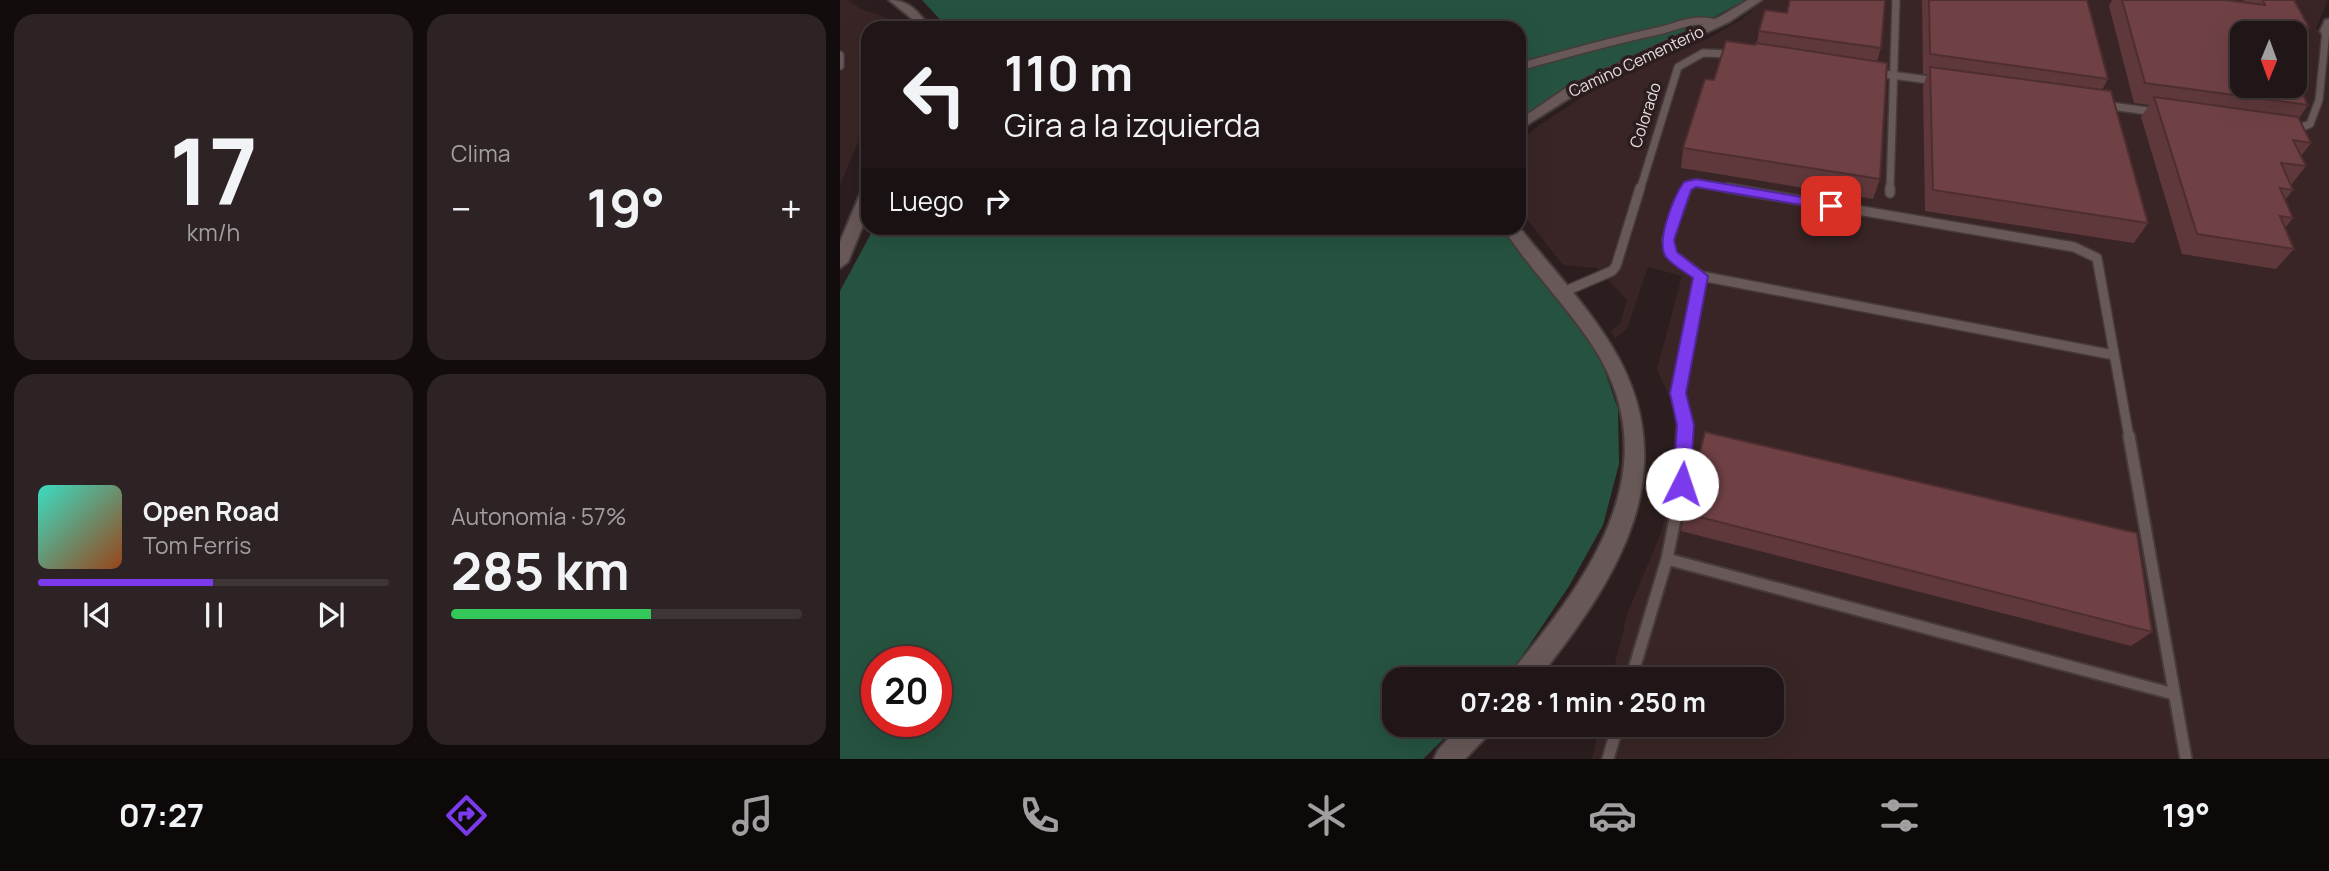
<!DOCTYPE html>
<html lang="es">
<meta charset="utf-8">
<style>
body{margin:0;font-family:Manrope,sans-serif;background:#2d2324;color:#f1f3f6;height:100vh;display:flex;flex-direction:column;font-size:26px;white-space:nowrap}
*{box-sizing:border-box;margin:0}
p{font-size:23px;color:#a29fa1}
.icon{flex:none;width:38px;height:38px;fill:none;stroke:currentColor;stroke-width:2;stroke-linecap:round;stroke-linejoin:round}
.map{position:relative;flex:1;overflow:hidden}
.side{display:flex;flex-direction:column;gap:14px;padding:14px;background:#120c0d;width:840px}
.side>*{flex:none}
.banner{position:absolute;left:21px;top:21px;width:665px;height:214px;border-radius:21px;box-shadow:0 7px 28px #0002,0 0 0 2px #3e3536;background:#211617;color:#f1f3f6;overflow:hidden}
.needle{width:46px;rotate:181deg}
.fabs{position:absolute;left:1390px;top:21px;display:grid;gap:14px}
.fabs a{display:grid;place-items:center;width:77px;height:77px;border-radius:14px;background:#211617;box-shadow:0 7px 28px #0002,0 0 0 2px #3e3536;font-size:35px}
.speed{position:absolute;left:21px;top:646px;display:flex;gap:14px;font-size:35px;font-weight:700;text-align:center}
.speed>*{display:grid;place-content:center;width:91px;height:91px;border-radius:50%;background:#211617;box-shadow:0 7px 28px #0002,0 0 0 2px #3e3536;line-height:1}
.speed .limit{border:10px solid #d22;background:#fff;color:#111}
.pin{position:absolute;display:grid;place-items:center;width:60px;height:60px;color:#fff;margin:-30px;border-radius:14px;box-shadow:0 4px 10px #0006}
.me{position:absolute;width:77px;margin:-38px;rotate:4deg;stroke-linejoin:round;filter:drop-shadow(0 0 5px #0008)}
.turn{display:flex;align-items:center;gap:24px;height:147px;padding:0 28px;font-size:32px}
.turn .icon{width:91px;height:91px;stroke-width:2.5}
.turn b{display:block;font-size:49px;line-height:60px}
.then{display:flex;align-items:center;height:66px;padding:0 28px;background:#0003;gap:14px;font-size:26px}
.big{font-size:52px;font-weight:700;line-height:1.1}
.side .widget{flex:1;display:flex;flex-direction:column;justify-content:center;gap:10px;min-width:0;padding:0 24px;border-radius:21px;background:#2d2324}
.side .dial{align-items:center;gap:0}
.dial b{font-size:91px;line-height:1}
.song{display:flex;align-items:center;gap:21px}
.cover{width:84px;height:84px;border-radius:10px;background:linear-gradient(135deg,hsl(170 70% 55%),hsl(20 70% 35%))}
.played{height:7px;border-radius:4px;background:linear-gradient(90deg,#7c3aed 50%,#3e3536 50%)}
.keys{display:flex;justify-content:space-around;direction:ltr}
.heat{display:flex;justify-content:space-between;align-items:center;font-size:38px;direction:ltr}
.charge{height:10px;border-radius:5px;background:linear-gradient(90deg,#34c759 57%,#3e3536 0)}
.side .tiles{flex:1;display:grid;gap:14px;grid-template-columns:repeat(2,1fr)}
.trip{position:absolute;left:542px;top:667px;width:402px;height:70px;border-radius:21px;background:#211617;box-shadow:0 7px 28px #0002,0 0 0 2px #3e3536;font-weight:700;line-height:70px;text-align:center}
.menu{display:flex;height:112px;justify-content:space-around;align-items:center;background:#0d0909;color:#a29fa1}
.menu .icon{width:49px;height:49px}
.menu .current{color:#7c3aed}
.menu b{font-size:32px;color:#f1f3f6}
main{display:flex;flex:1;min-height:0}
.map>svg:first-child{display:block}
</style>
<main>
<section class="side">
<div class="tiles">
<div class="widget dial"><b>17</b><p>km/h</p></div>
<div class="widget"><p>Clima</p>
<div class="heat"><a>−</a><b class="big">19°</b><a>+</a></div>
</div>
<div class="widget">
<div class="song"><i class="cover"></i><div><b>Open Road</b><p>Tom Ferris</p></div></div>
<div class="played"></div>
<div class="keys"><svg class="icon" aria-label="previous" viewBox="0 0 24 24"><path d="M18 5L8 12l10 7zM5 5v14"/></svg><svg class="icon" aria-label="pause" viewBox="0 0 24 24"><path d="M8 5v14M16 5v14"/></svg><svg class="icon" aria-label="next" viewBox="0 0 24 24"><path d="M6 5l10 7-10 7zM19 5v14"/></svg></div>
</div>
<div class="widget"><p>Autonomía · 57%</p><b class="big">285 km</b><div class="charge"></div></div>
</div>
</section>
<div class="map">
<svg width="1489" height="759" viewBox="0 0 1489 759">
<rect width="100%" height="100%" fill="#2c1e1f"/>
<path fill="#392526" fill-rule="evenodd" d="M0,0H7L21,9L42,16L64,28H28V120L0,185Z
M925,0H1488L1476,29L1489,32V759H752L760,725L933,724V679H771L788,612L821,533L832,488L835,410L817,369L842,276L808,267L787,329L775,338L771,330L780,324L787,300L757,268L723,265L679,209V142L698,126L758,87L869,38L902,19ZM1402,33H1454V86H1402Z"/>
<path fill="#265340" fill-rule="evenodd" d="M82,0H905L834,39L732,85L679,119V28H108Z
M34,228H660L759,354L778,409L779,464L763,525L729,586L678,662L661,679H555V724L618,725L583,759H0V291ZM37,662H96V721H37Z"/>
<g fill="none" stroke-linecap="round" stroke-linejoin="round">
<g stroke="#463b3c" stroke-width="10">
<path id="service-far2" d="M0,55V66
M679,67C725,54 771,41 818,31C839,26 853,17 876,23
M1036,73L1097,81
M1264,105L1315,112
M1452,131L1470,124L1479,100L1486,31
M800,190L838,67L863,53L892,54
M846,190L848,185L856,183L898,190
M1050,190L1056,0"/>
</g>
<g stroke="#463b3c" stroke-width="12">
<path id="service-far1" d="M888,188L1234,247L1257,258L1289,437
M1050,193V188
M861,276L1274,355
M721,293L772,271L776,266L800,188
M844,437L845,425L838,393L861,276L831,254L827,240L847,188"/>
</g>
<g stroke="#463b3c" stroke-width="15">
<path id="service" d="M1289,436L1346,759
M827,559L842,484L844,436
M791,679L827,559L1334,694
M768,759L778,724"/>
</g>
<g stroke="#463b3c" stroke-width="4">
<path id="minor" d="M49,0C69,0 79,12 90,28H78L71,18Z
M908,0H922L889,22L736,94L679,130V120L726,88L881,16Z
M1489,19V34H1482L1480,31L1485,20Z
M28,189V213L8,262L0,268V242L20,194Z
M679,227C710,266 745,303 771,345C848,470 778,578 698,679H669L673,670C749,578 829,470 756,351C729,308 691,271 663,228Z
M622,724H654L650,733L625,759H594L598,750Z"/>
</g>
<use href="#service-far2" stroke="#685858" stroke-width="7"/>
<use href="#service-far1" stroke="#685858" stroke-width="9"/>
<use href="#service" stroke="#685858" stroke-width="11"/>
<use href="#minor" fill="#685858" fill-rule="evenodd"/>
</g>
<path fill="#5f383b" d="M1082,0H1247L1268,79L1262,90L1308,223L1294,243L1085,211L1083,86L1087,74H1083Z
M1272,0H1385L1404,2L1403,0H1454L1469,27L1461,38L1464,44L1459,51L1465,63L1459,70L1466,83L1461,90L1468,105L1459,118L1471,143L1461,156L1466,166L1451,185L1453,190L1445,200L1453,218L1445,228L1454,249L1436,269L1342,254L1301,117L1309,105L1294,103L1269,6Z
M947,13L1041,48L1037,61L1040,179L1033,199L841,168L843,148L874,80L915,45L917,43L919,31Z
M844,513L1312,632L1291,646L841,531Z"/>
<path fill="#6f4145" stroke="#4e2e30" stroke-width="2" fill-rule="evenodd" d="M950,0H1045L1041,48L919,31L925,10L947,13Z
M1089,0H1247L1268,79L1090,54Z
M1282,0H1385L1425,5L1423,0H1454L1469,27L1454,25L1464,44L1455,43L1465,63L1455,61L1466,83L1457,82L1468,105L1305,83ZM1402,33H1454V86H1402Z
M886,41L915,45L916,43L1047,63L1040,179L843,148L865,79L874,80Z
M1090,67L1271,91L1308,223L1093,190Z
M1314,97L1458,117L1471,143L1453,140L1466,166L1441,163L1453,190L1440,188L1453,218L1440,216L1454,249L1357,234Z
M865,432L1297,533L1312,632L844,513Z"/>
<path fill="#7c3aed" stroke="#51269a" stroke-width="2" d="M856,179L991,202L997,206L991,210L856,187L851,190L834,240L837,252L868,276L846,393L854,425L850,484L848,490L842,492L835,490L833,484L837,425L830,393L853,278C845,272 832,265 826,257C815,242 834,196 844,182Z"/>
<g text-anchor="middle" stroke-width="7" stroke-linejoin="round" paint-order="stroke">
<g font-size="16" fill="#e6dcdd" stroke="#2c1e1f">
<text transform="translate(796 61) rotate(-25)" y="6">Camino Cementerio</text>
<text transform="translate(805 115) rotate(-72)" y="6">Colorado</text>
</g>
</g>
</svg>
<div class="fabs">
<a><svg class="needle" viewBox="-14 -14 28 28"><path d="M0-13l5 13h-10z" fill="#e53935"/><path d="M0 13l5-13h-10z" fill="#a29fa1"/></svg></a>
</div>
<div class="speed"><div class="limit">20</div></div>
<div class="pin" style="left:991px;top:206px;background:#d93025"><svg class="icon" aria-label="arrive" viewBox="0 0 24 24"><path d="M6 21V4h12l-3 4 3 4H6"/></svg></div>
<svg class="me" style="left:842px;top:484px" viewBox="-20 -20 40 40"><circle r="19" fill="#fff"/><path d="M0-13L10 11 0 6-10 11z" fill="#7c3aed"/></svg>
<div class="trip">07:28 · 1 min · 250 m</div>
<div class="banner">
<div class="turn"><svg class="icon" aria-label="left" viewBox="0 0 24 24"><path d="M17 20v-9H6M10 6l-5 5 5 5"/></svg><div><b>110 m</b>Gira a la izquierda</div></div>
<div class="then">Luego<svg class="icon" aria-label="right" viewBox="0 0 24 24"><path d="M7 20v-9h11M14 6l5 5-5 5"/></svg></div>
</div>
</div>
</main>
<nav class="menu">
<b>07:27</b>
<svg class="icon current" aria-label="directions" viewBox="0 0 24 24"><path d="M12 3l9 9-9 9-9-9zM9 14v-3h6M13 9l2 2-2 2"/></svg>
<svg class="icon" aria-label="music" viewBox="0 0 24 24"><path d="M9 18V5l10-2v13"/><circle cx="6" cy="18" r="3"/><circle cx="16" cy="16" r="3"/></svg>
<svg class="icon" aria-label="phone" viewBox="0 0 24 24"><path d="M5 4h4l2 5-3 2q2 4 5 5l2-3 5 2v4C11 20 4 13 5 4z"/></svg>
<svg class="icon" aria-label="climate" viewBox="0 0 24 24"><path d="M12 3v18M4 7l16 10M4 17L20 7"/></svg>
<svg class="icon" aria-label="car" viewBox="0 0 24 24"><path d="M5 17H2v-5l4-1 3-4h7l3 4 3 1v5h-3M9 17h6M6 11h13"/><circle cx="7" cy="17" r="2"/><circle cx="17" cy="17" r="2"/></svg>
<svg class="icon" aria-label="filters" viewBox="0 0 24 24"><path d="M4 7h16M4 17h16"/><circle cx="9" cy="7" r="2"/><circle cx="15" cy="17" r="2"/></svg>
<b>19°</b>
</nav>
